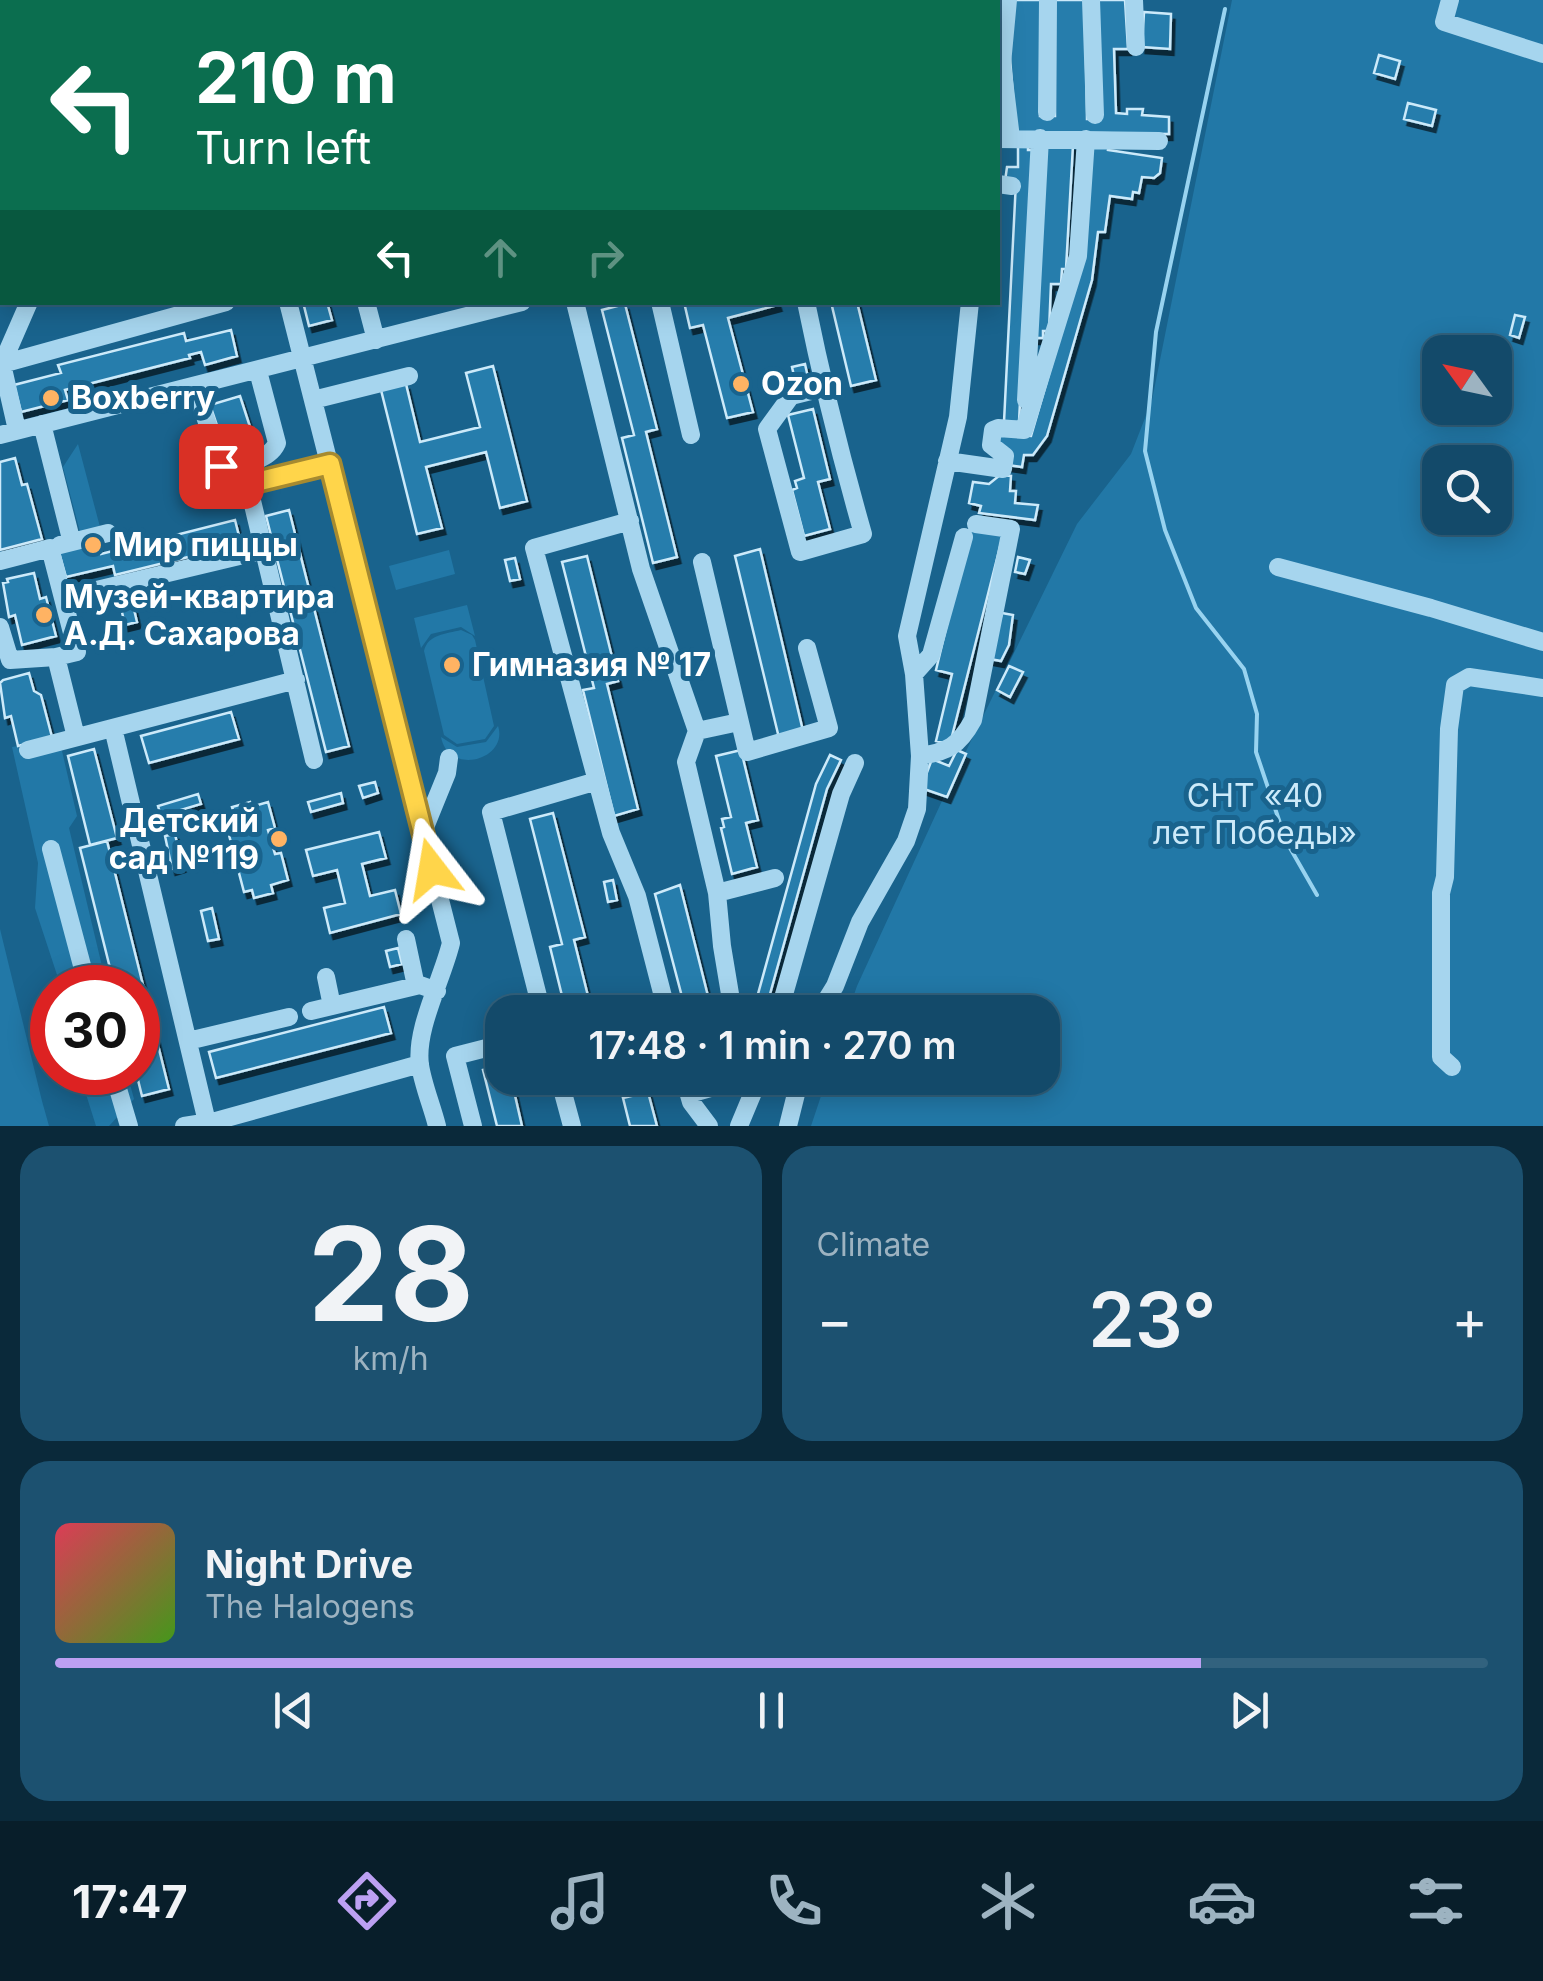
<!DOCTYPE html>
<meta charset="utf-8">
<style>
body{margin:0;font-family:Inter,sans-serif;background:#1c5170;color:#f1f3f6;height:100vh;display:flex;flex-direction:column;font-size:38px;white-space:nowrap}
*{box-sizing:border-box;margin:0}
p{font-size:32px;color:#9db3c1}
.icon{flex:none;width:55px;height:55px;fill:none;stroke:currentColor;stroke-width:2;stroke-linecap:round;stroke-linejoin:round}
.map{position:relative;height:1126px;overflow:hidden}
.side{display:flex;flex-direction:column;gap:20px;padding:20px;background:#0a293a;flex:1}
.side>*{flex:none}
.guide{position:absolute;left:0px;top:0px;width:1000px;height:305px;box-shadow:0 5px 25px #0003,0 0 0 2px #32627e;background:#0b6e4f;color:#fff;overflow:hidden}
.needle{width:65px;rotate:303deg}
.controls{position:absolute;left:1422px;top:335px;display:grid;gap:20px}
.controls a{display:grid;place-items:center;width:90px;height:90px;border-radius:20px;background:#134a6a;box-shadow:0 5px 25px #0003,0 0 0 2px #32627e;font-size:50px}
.speed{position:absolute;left:30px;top:965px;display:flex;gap:20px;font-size:50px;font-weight:700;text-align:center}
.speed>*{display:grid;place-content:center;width:130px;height:130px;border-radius:50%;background:#134a6a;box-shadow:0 5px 25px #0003,0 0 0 2px #32627e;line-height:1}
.speed .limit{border:15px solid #d22;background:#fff;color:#111}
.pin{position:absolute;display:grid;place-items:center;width:85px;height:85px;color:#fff;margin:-42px;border-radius:20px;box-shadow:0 5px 15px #0006}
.me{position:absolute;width:110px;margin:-55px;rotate:346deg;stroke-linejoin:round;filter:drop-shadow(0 0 8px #0008)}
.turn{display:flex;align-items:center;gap:35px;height:210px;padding:0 30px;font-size:45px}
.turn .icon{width:130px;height:130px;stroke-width:2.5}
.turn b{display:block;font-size:70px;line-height:85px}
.lanes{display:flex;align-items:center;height:95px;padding:0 30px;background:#0003;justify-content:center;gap:50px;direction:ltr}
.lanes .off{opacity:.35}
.big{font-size:75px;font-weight:600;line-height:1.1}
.side .card{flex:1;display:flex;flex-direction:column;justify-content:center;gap:15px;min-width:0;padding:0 35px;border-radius:30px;background:#1c5170}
.side .dial{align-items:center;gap:0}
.dial b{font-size:130px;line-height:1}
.song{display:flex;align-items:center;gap:30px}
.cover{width:120px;height:120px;border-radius:15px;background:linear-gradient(135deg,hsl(350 70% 55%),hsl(100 70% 35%))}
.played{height:10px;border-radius:5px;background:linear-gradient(90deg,#bca0f2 80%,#32627e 80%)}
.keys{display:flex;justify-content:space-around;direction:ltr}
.heat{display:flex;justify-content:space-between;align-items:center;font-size:55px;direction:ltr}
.side .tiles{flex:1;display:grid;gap:20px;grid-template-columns:1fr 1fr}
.card:last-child{grid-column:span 2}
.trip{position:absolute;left:485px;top:995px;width:575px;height:100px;border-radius:30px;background:#134a6a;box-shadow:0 5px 25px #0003,0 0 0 2px #32627e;font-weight:600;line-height:100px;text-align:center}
.dock{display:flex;height:160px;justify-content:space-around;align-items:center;background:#081e2a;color:#9db3c1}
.dock .icon{width:70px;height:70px}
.dock .active{color:#bca0f2}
.dock b{font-size:45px;color:#f1f3f6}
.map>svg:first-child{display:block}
</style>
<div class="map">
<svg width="1543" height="1126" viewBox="0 0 1543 1126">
<defs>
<filter id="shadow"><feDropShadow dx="3.5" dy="6" stdDeviation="0" flood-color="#0009"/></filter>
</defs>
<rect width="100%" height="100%" fill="#19638d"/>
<path fill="#2278a7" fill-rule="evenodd" d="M1232,0H1543V1126H811L827,1078H1042V1012H848L857,986L947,790L1077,524L1131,454L1152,400ZM1440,352H1495V408H1440ZM1440,462H1495V518H1440Z
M78,444L100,527L80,532L63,467Z
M449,550L455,574L396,590L389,566Z
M467,605L475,636L461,627L431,634L421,648L414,618Z
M461,630L472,635L475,640L494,726L485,739L457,744L444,735L424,651C428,634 446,634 461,630Z
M498,726C509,759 449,777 441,737L457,747L486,742Z
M49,741L62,751L77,816L69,828L107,987H61L35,908L38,863L12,747Z
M0,929L42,1101L49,1126H0Z
M79,1072L127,1073L134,1099L109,1126H96Z"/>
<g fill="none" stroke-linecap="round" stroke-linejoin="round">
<path stroke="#98d3f0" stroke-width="4" d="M1225,9L1156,332L1145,451L1165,530L1196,608L1244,669L1257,714L1256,752L1286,841L1317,895"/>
</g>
<path fill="#287dac" stroke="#cceafa" stroke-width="2.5" filter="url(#shadow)" d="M1014,0H1043L1040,116H1055V0H1085L1087,119H1100L1097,0H1125L1128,49H1114L1116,113L1127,114V109H1143L1142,115L1169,117V134L1016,132L1009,46Z
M1144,12L1171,14L1170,49L1142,47Z
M1379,55L1400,61L1395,79L1374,73Z
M1408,103L1436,110L1432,126L1404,119Z
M1018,141H1028V150H1033L1019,422H1004L1016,181H1005L1007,167H1018Z
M1093,143L1109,144L1108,150L1162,158L1160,173L1154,178L1142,177L1139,193L1133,192L1132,199L1110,196L1105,232H1098L1092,280L1047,436L1033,455H1024L1022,467L1008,465L996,434L1031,436L1081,264Z
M1046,144L1073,145L1066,269H1062L1061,284H1051L1049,331H1043V338H1034Z
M303,302H327L332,320L309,326Z
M684,302H777L778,305L728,318L753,412L727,418L703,325L690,328Z
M831,302H857L876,380L851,386Z
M625,304L657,429L646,432L677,557L653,563L622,438L634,435L602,310Z
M1515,315L1525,317L1519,338L1510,335Z
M231,330L237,356L205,365L201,352L189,355L190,358L65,390L68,400L21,412L14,385L61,373L58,365L184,333L186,341Z
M805,364L809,382L796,385L792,367Z
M493,366L527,501L500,508L486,452L426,467L442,528L417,534L381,390L406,384L420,442L480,427L466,373Z
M240,396L253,436L224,446L210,405Z
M813,409L830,479L818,482L830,529L804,536L792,490L797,488L795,481L804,478L788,415Z
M15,458L22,485L27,484L42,539L0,550V462Z
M1000,475L1011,476L1010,491H1016L1015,503L1038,505L1035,520L979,513L981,506L969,503L973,482L989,484Z
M289,510L349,746L326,752L266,516Z
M235,520L241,544L115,575L113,566L66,577L58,549L97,540L101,554Z
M970,528L1003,535L950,744L936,741L952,674L936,670Z
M760,549L803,731L779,738L735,556Z
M587,556L618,681L607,684L638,809L614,816L583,690L594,688L562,562Z
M1018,557L1030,560L1025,574L1015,572Z
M515,558L520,579L510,581L505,560Z
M34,573L40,599L46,597L56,636L22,645L15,615L9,617L3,583L8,582L7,579Z
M133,605L137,622L125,625L121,608Z
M1002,613L1013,615L1009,645L1001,661L990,659Z
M1009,666L1023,672L1010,697L997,690Z
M29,673L34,691L41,695L52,737L18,746L11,716L5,718L0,683L3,680Z
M231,712L239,739L149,763L141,736Z
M94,749L117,838L90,845L68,756Z
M741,750L758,820L746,823L757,867L732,874L721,828L724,827L722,819L731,817L716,756Z
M957,750L966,754L947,797L921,788L932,759L949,766Z
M830,755L841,760L827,789L765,1012H753L816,784Z
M375,782L378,793L363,798L359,786Z
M341,793L343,803L311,812L308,802Z
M198,794L201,804L161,816L158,806Z
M250,802L251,807L268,802L275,828L268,830L275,854L281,853L288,880L271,885L273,893L254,898L252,890L244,892L224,816L234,813L232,807Z
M553,813L585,937L574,940L592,1012H566L550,947L562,944L530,819Z
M379,832L386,858L362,864L370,896L395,890L401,914L330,933L324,908L345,903L337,870L313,876L306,850Z
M175,834L182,866L172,869L165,836Z
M107,841L169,1089L142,1096L136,1072L138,988H115L80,848Z
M613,880L617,900L608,902L604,882Z
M680,885L712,1012H686L655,894Z
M212,908L219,939L208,941L201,911Z
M398,948L402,964L390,967L386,951Z
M384,1007L391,1033L216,1078L209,1052Z
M502,1065V1078H511L522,1126H497L483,1070Z
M648,1092L657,1126H630L623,1098Z"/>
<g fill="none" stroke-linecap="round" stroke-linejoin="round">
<path stroke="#a6d5ee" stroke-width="18" d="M427,0L428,2
M495,0L496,2
M604,0L605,2
M816,0L817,2
M1008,0L1002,64L1011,138
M1091,0L1095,115
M1134,0L1136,47
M1450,0L1444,22L1543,54
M93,2L102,0
M443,2L453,0
M979,2V0
M0,27L2,26
M1047,112L1048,0
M998,139L1159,141
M0,173L2,174
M998,184L1012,186
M288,302L451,943C442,980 415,1029 420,1065C423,1085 432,1106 437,1126
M366,302L376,340
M575,302L641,569L697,731L686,762L717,893L722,946L733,1012
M660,302L691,435
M806,302C822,381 841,457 863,534L800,552L767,429L791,396L823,388
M2,364L226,302
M195,386L221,465L248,484L314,760
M313,400L409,376
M1026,400L1040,138
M42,424L70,535
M17,430L2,364L29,302
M1024,430L1078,256L1086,139
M0,435L522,302
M947,461L1003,469L1005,456L991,445L993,430L998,428L1024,430
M236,476C247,459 269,461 277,443L258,371
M248,484L330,464
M630,521L534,548L611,833L637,896L667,1012
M60,545L108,533
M0,561L50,548L77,652L56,657L76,737
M702,562L747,752L829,728L807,648
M1278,567L1431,608L1543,642
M63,598L264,550
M0,627L10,660L56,657
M914,674L931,655L964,537
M113,728L207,1122
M697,731L739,722
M28,750L296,680
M920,756C947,752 959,746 973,720L1011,529L976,524
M423,832L447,773L449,758
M51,849L88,988
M717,893L775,878
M406,939L416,986
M326,977L332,1006
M311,1011L420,985L437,991
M542,1012L491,812L597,781
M779,1012L841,794L855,763
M819,1012L835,986L860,922L906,841L917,809L920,756L914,674L907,636L958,417L970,302
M188,1041L289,1017
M1452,1067L1441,1057V893L1445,877L1449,729L1455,685L1469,677L1543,688
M113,1072L129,1126
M559,1078L572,1126
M684,1078L691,1102L709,1126
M689,1094L746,1078
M184,1126L216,1121L420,1064
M473,1126L455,1056L502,1044
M739,1126L759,1078
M788,1126L800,1078"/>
</g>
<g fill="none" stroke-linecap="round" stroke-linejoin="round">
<g stroke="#a68a30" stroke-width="25">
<path id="route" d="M221,466L248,484L330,464L432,869"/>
</g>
<use href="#route" stroke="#ffd54a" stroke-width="18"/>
</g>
<g fill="#ffb363" stroke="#19638d" stroke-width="4">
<circle cx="741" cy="384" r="10"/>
<circle cx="51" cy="398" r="10"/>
<circle cx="93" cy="545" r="10"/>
<circle cx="44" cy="615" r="10"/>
<circle cx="452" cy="665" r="10"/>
<circle cx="279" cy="839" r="10"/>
</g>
<g text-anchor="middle" stroke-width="10" stroke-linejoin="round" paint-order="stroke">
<g font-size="32" font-weight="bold" fill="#fff" stroke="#19638d" text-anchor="start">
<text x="761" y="395">Ozon</text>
<text x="71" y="409">Boxberry</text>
<text x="113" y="556">Мир пиццы</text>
<text x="64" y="608">Музей-квартира<tspan x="64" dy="37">А.Д. Сахарова</tspan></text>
<text x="472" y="676">Гимназия № 17</text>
<text x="259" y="832" text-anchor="end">Детский<tspan x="259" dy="37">сад №119</tspan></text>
</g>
<g font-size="32" fill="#cceafa" stroke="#19638d">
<text x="1255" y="807">СНТ «40<tspan x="1255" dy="37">лет Победы»</tspan></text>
</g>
</g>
</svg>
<div class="controls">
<a><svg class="needle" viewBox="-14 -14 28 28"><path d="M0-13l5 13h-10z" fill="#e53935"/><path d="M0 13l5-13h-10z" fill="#9db3c1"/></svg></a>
<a><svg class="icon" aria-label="search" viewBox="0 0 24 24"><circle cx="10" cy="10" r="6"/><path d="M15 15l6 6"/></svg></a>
</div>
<div class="speed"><div class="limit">30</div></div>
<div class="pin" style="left:221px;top:466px;background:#d93025"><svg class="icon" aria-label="arrive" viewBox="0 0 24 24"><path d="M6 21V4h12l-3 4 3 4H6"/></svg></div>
<svg class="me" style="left:432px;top:869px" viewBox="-20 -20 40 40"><path d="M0-17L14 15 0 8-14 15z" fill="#ffd54a" stroke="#fff" stroke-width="4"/></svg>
<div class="trip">17:48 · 1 min · 270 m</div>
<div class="guide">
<div class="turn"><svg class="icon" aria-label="left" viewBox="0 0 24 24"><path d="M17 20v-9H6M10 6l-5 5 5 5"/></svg><div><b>210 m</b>Turn left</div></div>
<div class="lanes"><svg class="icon" aria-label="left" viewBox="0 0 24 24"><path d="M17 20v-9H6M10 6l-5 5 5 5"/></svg><svg class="icon off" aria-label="ahead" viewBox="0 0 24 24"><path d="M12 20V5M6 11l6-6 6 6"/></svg><svg class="icon off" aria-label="right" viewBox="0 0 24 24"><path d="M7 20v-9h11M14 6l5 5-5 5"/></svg></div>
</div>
</div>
<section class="side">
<div class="tiles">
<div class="card dial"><b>28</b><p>km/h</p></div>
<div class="card"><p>Climate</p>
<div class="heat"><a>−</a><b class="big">23°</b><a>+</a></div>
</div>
<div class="card">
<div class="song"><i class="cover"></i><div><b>Night Drive</b><p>The Halogens</p></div></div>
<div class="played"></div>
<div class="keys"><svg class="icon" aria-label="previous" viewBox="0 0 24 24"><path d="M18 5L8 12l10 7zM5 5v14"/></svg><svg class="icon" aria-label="pause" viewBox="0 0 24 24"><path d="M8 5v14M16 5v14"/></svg><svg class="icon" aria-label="next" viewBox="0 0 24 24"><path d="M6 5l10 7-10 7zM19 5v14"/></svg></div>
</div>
</div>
</section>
<nav class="dock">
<b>17:47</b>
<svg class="icon active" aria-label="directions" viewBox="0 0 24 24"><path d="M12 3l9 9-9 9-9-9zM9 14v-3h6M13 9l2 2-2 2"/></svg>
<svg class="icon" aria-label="music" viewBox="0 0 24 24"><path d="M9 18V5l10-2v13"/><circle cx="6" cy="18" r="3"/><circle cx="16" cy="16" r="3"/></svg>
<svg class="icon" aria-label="phone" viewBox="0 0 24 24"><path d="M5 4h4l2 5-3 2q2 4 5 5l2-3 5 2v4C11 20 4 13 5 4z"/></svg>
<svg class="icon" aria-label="climate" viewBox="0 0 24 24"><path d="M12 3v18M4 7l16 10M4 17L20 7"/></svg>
<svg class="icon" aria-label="car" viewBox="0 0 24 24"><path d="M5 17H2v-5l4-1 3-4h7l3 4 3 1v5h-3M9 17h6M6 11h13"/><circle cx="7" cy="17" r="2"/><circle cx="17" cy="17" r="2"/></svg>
<svg class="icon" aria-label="filters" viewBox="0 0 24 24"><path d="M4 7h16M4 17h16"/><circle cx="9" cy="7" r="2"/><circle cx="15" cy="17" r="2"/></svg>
</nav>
